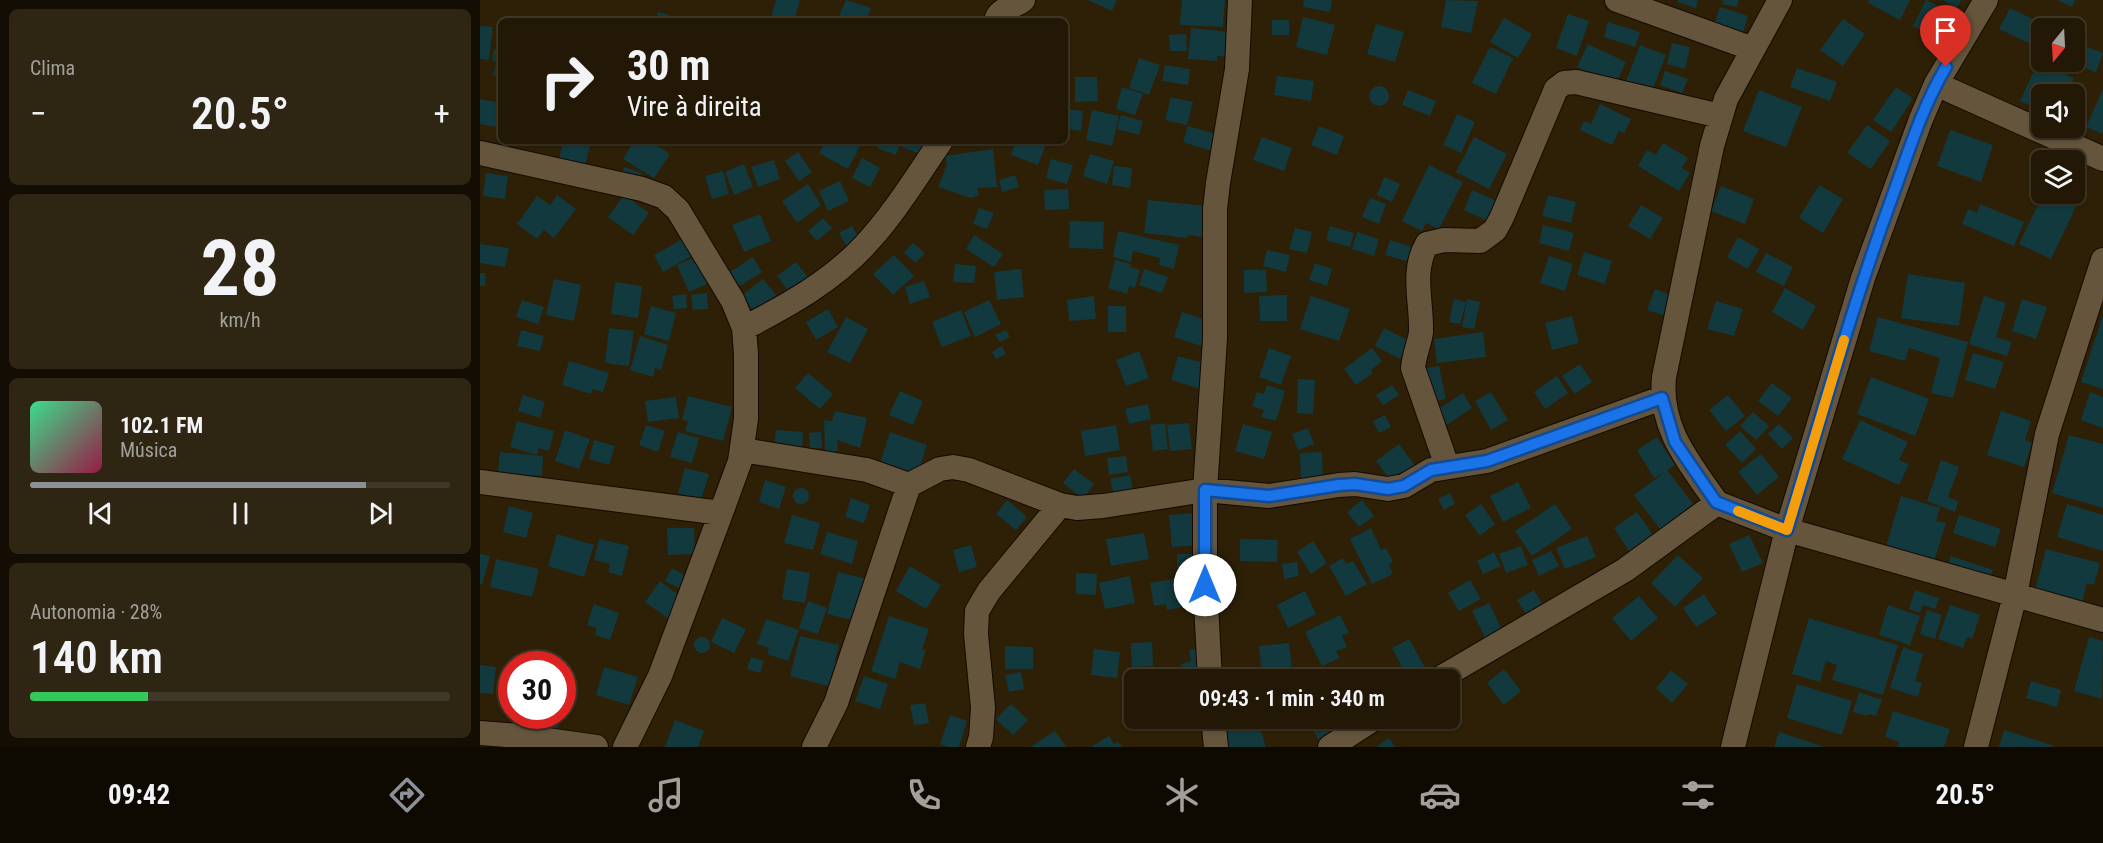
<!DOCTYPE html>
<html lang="pt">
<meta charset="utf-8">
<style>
body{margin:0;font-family:"Roboto Condensed",sans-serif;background:#2e2513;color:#f1f3f6;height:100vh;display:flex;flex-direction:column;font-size:22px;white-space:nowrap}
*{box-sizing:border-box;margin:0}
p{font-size:20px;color:#a2a09a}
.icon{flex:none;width:33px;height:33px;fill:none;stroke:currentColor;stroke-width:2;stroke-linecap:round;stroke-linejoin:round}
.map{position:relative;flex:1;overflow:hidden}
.drawer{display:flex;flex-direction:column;gap:9px;padding:9px;background:#130d03;width:480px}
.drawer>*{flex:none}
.hud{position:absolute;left:18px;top:18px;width:570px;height:126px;border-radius:9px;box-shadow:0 2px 4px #0004,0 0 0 2px #3f3727;background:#221805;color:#f1f3f6;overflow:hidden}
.needle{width:39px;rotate:198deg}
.tools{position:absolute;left:1551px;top:18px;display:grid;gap:12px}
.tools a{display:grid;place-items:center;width:54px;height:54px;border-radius:9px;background:#221805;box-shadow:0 2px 4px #0004,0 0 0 2px #3f3727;font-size:30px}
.speed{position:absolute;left:18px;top:651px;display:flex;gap:12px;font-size:30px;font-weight:700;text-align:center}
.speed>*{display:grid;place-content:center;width:78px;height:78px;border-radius:50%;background:#221805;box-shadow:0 2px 4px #0004,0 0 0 2px #3f3727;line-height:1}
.speed .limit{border:9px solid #d22;background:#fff;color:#111}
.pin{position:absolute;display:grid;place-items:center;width:51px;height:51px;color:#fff;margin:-62px -26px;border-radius:50% 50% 50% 0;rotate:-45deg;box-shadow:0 0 6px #0007}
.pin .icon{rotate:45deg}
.me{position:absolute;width:66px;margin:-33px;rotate:0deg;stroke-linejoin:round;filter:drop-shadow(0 0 4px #0008)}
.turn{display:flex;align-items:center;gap:21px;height:126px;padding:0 30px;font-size:27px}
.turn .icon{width:78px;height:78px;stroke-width:2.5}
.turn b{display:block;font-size:42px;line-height:51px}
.big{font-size:45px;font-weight:600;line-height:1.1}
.drawer .widget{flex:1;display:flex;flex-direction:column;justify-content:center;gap:9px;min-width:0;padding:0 21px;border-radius:9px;background:#2e2513}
.drawer .dial{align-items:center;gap:0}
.dial b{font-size:78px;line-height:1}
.song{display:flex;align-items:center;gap:18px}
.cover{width:72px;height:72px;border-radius:9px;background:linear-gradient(135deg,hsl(150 70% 55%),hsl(340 70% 35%))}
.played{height:6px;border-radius:3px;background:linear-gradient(90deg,#8c9099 80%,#3f3727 80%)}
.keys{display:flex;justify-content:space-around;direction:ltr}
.heat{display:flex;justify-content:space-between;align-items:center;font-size:33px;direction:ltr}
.charge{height:9px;border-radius:4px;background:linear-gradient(90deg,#34c759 28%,#3f3727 0)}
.trip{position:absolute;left:644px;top:669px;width:336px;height:60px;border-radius:9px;background:#221805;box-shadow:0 2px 4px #0004,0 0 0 2px #3f3727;font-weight:600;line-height:60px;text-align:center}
.menu{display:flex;height:96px;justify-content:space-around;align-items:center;background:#0e0a02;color:#a2a09a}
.menu .icon{width:42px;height:42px}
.menu .on{color:#8c9099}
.menu b{font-size:27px;color:#f1f3f6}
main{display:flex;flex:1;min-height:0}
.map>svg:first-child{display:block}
</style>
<main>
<section class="drawer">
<div class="widget"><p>Clima</p>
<div class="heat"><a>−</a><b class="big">20.5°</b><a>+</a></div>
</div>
<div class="widget dial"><b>28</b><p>km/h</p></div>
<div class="widget">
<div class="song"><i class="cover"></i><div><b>102.1 FM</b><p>Música</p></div></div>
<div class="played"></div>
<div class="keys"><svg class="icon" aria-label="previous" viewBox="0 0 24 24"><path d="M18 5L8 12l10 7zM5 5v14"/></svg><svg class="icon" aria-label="pause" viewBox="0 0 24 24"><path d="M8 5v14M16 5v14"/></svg><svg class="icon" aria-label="next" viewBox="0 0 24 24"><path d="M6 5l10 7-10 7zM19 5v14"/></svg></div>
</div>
<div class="widget"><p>Autonomia · 28%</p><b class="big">140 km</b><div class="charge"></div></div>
</section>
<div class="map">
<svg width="1623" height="747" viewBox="0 0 1623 747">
<rect width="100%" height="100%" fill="#2d2007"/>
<path fill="#12393d" d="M296,0H320L314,21H290Z
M366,0L391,8L386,21H357Z
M608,0H637L632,11Z
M702,0H745L743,27L700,25Z
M824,0H852L850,12L823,7Z
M966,0L998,1L991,33L961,27Z
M1198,0H1218L1216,8L1197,2Z
M1243,0H1259L1257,7L1242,4Z
M1389,0H1430L1420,20L1388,3Z
M1446,0L1470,12L1457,38L1433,26Z
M1462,0H1481L1477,8Z
M1577,0H1595L1592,7Z
M1240,7L1268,16L1262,36L1233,28Z
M1530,8L1567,26L1566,28H1562V38L1557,47L1519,29Z
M178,12L206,20V21H176Z
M1088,14L1109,21L1097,56L1076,48Z
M1476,14L1484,17L1474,43L1466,40Z
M823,17L855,25L847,55L816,47Z
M1024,18L1052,34L1038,58L1010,42Z
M1363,19L1385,34L1363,66L1340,50Z
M792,20H809V35H792Z
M1128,22L1160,32L1155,47L1124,37Z
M896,24L924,32L915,62L887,54Z
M0,26L13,27L9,60L0,59Z
M711,28L751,32L749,57L737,56V61L708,59Z
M706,34L707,51H690L689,35Z
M1594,42L1623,53L1616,72L1588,62H1594Z
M1192,43L1210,47L1205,69L1187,64Z
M1108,44L1146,62L1135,86L1097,67Z
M1160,45L1186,55L1172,91L1146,81Z
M1010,47L1033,58L1016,94L992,83Z
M14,49L21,50V63L12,61Z
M659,58L680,65L669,95L649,88Z
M1558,62L1594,78L1586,94H1562V111L1540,101Z
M16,63L21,65V77L13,75Z
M685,65L710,69L708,85L682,81Z
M1317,68L1357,82L1350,101L1310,87Z
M1185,71L1208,79L1202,93L1180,85Z
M797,76L834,81L831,101L794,95Z
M595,77H617L618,101L595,102Z
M889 96a10 10 0 1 1 20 0a10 10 0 1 1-20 0Z
M642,87L663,94L655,115L636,109Z
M1416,87L1433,98L1411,132L1393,120Z
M1623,89V131L1622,134L1606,127Z
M928,90L956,101L950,116L922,105Z
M1279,90L1322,107L1306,147L1263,131Z
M691,97L713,102L707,125L685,120Z
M0,99L21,103V128L0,124Z
M1120,104L1151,119L1144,133L1139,131L1132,145L1100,130L1104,121L1111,124Z
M585,109L603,111L601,131L585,129Z
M612,110L639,116L632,146L606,140Z
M977,114L995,122L981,153L963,145Z
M641,115L663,121L659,135L637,129Z
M1387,125L1410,141L1391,169L1367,153Z
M708,126L736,134L731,151L703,142Z
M839,126L864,136L857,155L831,145Z
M1470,130L1513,145L1501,182L1457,166Z
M782,137L812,148L804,171L773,160Z
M994,137L1027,154L1009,189L976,172Z
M83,141L110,145L104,171L78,165Z
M154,141H170L190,154L174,178L143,159Z
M346,141H371L380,146L368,169L339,153Z
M399,141H421L416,155L397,148Z
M424,141H455L450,157L421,147Z
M536,141H567L558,165L531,155Z
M1183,143L1208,158L1202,168L1210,173L1199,191L1158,166L1167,150L1176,155Z
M513,149L517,187L497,188L499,195L491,198L458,187L467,164L465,156Z
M318,152L332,172L319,181L305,161Z
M610,154L634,161L627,184L603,176Z
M382,158L400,168L390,187L372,178Z
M571,159L593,165L587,184L566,178Z
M294,160L300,179L278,187L271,167Z
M264,164L273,187L254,195L245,172Z
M949,165L983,182L959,229L946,223L942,231L922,221Z
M634,166L652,168L650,188L632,185Z
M144,167L162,173L159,183L141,177Z
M243,171L249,194L232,199L225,176Z
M6,173L28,176L25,199L3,196Z
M535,175L539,187L522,192L519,180Z
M904,177L920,184L912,202L897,195Z
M360,181L369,201L348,211L339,191Z
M328,184L341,205L317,223L302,201Z
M1339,185L1363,199L1343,233L1319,218Z
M1241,186L1274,199L1265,224L1231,211Z
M1594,188L1603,192L1571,259L1539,244L1563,194H1594Z
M588,189L589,209L565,210L564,190Z
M992,190L1021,203L1012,223L984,210Z
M77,195L96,209L74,238L64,230L57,239L37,224L57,196L70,205Z
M144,195L169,213L153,235L128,217Z
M1068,195L1096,202L1091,223L1062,216Z
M890,198L906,204L899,224L882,217Z
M668,200L726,206L722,237L708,235L707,238L664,233Z
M1500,204L1544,222L1534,246L1482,224L1488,209L1497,213Z
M1161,205L1183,218L1170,239L1148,226Z
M499,208L514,213L507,229L493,224Z
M280,214L291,241L264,252L252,225Z
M343,218L352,228L337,241L328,231Z
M590,221L624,222L623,249L589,248Z
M1063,225L1094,233L1089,251L1059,243Z
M372,226L381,242L368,249L359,233Z
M850,226L874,233L870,247L846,240Z
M815,228L832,232L827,253L809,249Z
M638,231L699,245L694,269L679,265L680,258L653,251L651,262L633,257Z
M877,232L899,239L894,256L872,249Z
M494,235L523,254L514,267L486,249Z
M206,237L215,254L183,272L174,255Z
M1258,237L1279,249L1268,269L1247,257Z
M910,240L931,247L927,261L905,255Z
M433,243L445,253L436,263L424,253Z
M0,244L29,248L25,267L0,263Z
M787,250L810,255L806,272L783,266Z
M1104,252L1132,261L1125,284L1097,275Z
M1286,253L1313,267L1304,286L1276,272Z
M414,255L434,276L413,295L393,274Z
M1069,256L1093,264L1085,291L1060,283Z
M216,257L227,284L209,292L197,265Z
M273,257L282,272L260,286L250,272Z
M635,260L651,264L650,267L660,270L655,288L649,286L647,294L628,288Z
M316,262L332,282L313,297L297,276Z
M835,263L852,269L847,286L829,280Z
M475,264L496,266L494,283L473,282Z
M541,269L544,297L517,300L514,272Z
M664,269L688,277L682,293L659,285Z
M764,270H786L787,292L764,293Z
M0,273H6L5,286H0Z
M1428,274L1485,283L1479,326L1421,318Z
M74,279L101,285L94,321L66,315Z
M283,279L298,297L276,314L262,295Z
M444,281L450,297L430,304L425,287Z
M135,282L162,286L158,318L131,314Z
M1305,288L1336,306L1323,330L1292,312Z
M1175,289L1196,297L1189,317L1167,310Z
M227,293L228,309L213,310L211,295Z
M206,294L207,308L194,309L192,296Z
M807,295V321H780L779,296Z
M614,296L616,319L589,321L587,300Z
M831,296L870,309L859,341L820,329Z
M1504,296L1526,303L1516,337L1532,342L1527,356L1489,344Z
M974,299L986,302L980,324L969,322Z
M987,299L1000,302L994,329L982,327Z
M1542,299L1567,307L1556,339L1532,331Z
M42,300L64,307L58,324L36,317Z
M509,300L521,324L495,337L484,312Z
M1236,301L1263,309L1254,336L1227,329Z
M171,306L196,313L189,341L164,334Z
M628,306H646V332H628Z
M348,309L358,327L336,340L326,322Z
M481,310L491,336L462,347L452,322Z
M702,312L729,321L721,346L694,337Z
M1623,315V389L1601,382Z
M1092,316L1099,343L1072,350L1065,323Z
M366,317L388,329L370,363L347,352Z
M1398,317L1488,342L1473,398L1451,393L1460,358L1429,348L1425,361L1389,351Z
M129,328L154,331L149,366L125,363Z
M904,328L929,341L920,359L895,346Z
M41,330L64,336L60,351L37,346Z
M526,330L530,337L520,342L515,335Z
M1003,332L1006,357L957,363L954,339Z
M160,336L188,345L181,370L175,368L173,377L150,370Z
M522,346L526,354L516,359L512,352Z
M789,348L811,356L801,385L779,377Z
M892,348L902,361L891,370L893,373L876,385L864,369Z
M659,351L669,378L646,386L636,360Z
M1493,353L1524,362L1515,389L1485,380Z
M698,356L731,365L724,390L691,380Z
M89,361L129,373L123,392L112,389L111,394L82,385Z
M1100,364L1112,382L1095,394L1082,376Z
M959,366L966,399L949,403L942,369Z
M328,373L353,394L340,409L315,388Z
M1077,376L1088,393L1065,409L1054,392Z
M1391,377L1449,399L1435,436L1377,414Z
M818,379L835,380L833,414L817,413Z
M1292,383L1312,398L1298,416L1278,401Z
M787,385L805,391L796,421L781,417L784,410L772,406L777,392L784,394Z
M912,385L919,395L903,405L896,395Z
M420,391L443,401L433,425L409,415Z
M1011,392L1028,420L1011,430L995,401Z
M1610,392L1623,397V428L1601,420Z
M983,393L992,408L962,428L952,413Z
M43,395L65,402L60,418L38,411Z
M1248,395L1265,416L1246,431L1229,410Z
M208,396L252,407L243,441L205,431L208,421L202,420Z
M196,397L199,418L168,422L165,401Z
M668,404L671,419L649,424L645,409Z
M355,411L387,418L380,448L357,440L358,451L345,453L344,420L352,421Z
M1521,411L1551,421L1545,440L1552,443L1544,467L1507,455Z
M1273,412L1289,426L1276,440L1260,426Z
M905,415L911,427L899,433L893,421Z
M1380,420L1428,442L1419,460L1429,464L1419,485L1362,459Z
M37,421L74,431L69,451L59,448L57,455L30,447Z
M685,423L688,449L673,451L670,425Z
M709,423L712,449L690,451L687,425Z
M763,424L792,432L784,459L755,451Z
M1299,424L1313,438L1302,449L1288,434Z
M166,425L185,431L178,452L159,445Z
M636,425L640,450L605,456L601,431Z
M828,428L834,444L818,450L812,434Z
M85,430L110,439L99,469L75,461Z
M296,430L323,432L322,452L294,450Z
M1260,431L1276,449L1262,463L1245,445Z
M198,432L219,438L212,463L190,457Z
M341,432L342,448H330L329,433Z
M410,432L447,445L437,475L398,469Z
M1589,435L1623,444V508L1572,493Z
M1177,437L1195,465L1187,470L1213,504L1180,529L1154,495L1185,472L1174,478L1157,450Z
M114,440L135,446L129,465L109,459Z
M919,444L937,468L914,485L896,461Z
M20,452L63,456L62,476L18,473Z
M842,452L843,483L821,484L820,453Z
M1281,454L1299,477L1277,495L1258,472Z
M646,456L648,472L629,475L627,458Z
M1461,460L1479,467L1468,497L1478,501L1475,512L1447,501Z
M205,468L229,474L221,500L198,493Z
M594,469L614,484L603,499L583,483Z
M650,475L653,492L634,496L630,479Z
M285,480L306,487L299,509L279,502Z
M1038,482L1051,508L1023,522L1010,496Z
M313 496a8 8 0 1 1 16 0a8 8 0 1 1-16 0Z
M970,493L975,504L964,510L958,499Z
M1421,496L1460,508L1456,521L1466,523L1452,568L1404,553Z
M371,498L390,505L384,523L365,517Z
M527,500L547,517L536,530L516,514Z
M882,500L894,516L879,527L867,512Z
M1001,504L1015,524L1000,536L985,515Z
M1075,504L1092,529L1052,556L1035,531Z
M1587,504L1623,515V551L1577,537Z
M29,506L53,513L46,538L23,532Z
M1157,512L1175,538L1151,554L1134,528Z
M718,513L721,545L692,547L689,515Z
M312,515L340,523L333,550L304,543Z
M1479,515L1521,529L1515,547L1473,533Z
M187,528H214L215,554L188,555Z
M891,528L901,550L906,548L913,562L909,564L913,574L892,584L870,539Z
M347,532L378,541L372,564L340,554Z
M664,533L669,559L631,566L626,539Z
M77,534L114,545L104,577L68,566Z
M1269,535L1283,563L1262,572L1249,544Z
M1107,536L1116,557L1085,569L1076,548Z
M119,539L149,546L142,576L128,572L130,564L114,560Z
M760,539L798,540L797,562L760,561Z
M833,541L847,563L831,574L817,552Z
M491,545L497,567L479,572L473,550Z
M1041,546L1048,565L1026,573L1019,554Z
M1566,549L1620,563L1614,585L1607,583L1602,603L1555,590Z
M1071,551L1079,566L1059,576L1052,560Z
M1014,552L1021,566L1003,574L997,561Z
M0,554L10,556L2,585L0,584Z
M697,554H717L716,573H697Z
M1198,555L1223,578L1195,607L1171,583Z
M1471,556L1513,570L1508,584L1466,570Z
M863,558L866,564L873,561L887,584L866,596L849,566Z
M16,559L59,569L52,597L10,587Z
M817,562L819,576L804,579L802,564Z
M430,566L461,585L446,609L416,591Z
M192,568L210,578L203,590L185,581Z
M307,569L330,573L325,603L302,599Z
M358,572L387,579L376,621L347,614Z
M596,573L617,574L616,595L596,594Z
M650,576L655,603L625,609L619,583Z
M712,576L717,604L687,610L686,604L674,606L670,583Z
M990,580L1001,599L979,611L968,593Z
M180,581L204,599L189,619L165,602Z
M1054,590L1065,609L1049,619L1037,600Z
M1435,590L1459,598L1455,609L1443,605L1440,613L1429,609Z
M825,591L836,614L808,628L797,605Z
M1224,594L1237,614L1216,627L1203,608Z
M1159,596L1178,618L1151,641L1132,618Z
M328,601L347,608L338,634L319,628Z
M1009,603L1023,632L1006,640L992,611Z
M114,604L139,613L130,640L115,635L117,628L107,625Z
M1408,605L1440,616L1430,645L1399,635Z
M1470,605L1500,615L1492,639L1487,637L1483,648L1458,639Z
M1447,610L1462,615L1455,639L1440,634Z
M860,615L869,633L862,636L867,647L856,651L860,658L842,666L825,632Z
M409,616L449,629L442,649L446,650L440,669L420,662L415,679L391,671Z
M242,618L266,629L254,653L231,642Z
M1329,618L1418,645L1403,695L1352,680L1357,665L1346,661L1340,682L1312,674Z
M286,619L319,630L308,661L287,654L289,648L277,644Z
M320,636L359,645L355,661L363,663L356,688L310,676Z
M214 645a8 8 0 1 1 16 0a8 8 0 1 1-16 0Z
M1609,637L1623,641L1622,699L1594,691Z
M929,639L948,673L934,680H929L912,648Z
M672,642L673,666L652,667L651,643Z
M809,643L813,678L792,680L791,674L782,675L779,646Z
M525,646L553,647V669H525Z
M1423,647L1443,654L1435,681L1442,683L1438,697L1410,688Z
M720,648L727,680H704L701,664L711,661L709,650Z
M614,649L640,652L637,678L611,675Z
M271,657L284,661L280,673L267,669Z
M0,665L16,667L13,694L0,693Z
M124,667L158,677L149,705L116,695Z
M840,668L847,680H821Z
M1024,669L1041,691L1024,705L1007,683Z
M658,670L681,672L680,680H657Z
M877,670L884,680H863Z
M1191,670L1208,684L1192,703L1176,688Z
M541,672L544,689L529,692L525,675Z
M769,672V680H749V673Z
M384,676L408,684L400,709L375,701Z
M1551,681L1581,690L1577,707L1546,698Z
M1317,684L1372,701L1362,735L1307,718Z
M1379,692L1402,700L1396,716L1388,714L1387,716L1373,712Z
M445,703L449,723L434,725L430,705Z
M531,704L548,720L533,735L516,719Z
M1413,711L1470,729L1464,747H1417L1419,742L1405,737Z
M470,715L487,721L479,747H468L460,744Z
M58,716L79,717L78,737L57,736Z
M738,718H777L786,747H748Z
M826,718H853L861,732L841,744Z
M195,720L224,731L218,747H185Z
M1524,730L1572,745V747H1519Z
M575,731L586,747H550Z
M1299,732L1344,747H1294Z
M629,736L634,744L638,742L642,747H611Z
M909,738L915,747H896Z"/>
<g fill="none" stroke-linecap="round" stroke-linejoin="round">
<g stroke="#150900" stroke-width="26">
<path id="minor" d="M1137,0L1273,49
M516,21C518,9 534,7 543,0
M1456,84L1623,159
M0,153L162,189L184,197L198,210L253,301L264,328L266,354V419L260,461L241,513L180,676L145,747
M264,328C307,306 352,281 385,245C414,214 437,176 461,141
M262,450L387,470L429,485
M967,466L933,368C934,355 940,342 941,332C942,302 931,271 947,244L964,240L1000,241L1015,230L1022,217L1076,89L1084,83L1096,82L1240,116
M0,482L241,513
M1237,503L1307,530L1623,620
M730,680L725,585V490L735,339V209L738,183L757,69L760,0
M957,680L1145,570L1237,503C1209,462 1179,429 1184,377L1232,146L1246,99L1300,0
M733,718L736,747
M0,733L39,736L116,747
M334,747L356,703L429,485L460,469L473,467L489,470L580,505L597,508L623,506L725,490L789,496L859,485L875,484L908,489L924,486L951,470L1007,461L1182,398
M498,747L501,737L503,708L496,634L497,611L509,591L580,505
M850,747L895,718
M1253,747L1307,530L1383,278L1441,119L1456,84L1506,0
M1496,747L1535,595L1567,434L1623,260"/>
</g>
<use href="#minor" stroke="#64553c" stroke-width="24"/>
</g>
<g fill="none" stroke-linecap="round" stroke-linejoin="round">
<g stroke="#114b97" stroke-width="15">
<path id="route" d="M725,585V490L789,496L859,485L875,484L908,489L924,486L951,470L1007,461L1182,398L1195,442L1236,502L1307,530C1340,421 1371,310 1410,203C1427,157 1441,109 1466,67"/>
</g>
<use href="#route" stroke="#1a73e8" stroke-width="10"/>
<path stroke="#f59e0b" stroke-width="10" d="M1258,511L1307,530L1364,340"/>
</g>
</svg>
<div class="tools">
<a><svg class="needle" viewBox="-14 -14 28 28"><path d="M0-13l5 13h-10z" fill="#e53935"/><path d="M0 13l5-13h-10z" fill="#a2a09a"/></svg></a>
<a><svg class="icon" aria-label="sound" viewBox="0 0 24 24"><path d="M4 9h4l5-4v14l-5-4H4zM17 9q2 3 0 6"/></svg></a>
<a><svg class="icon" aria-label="layers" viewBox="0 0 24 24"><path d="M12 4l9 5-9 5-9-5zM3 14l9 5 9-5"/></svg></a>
</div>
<div class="speed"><div class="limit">30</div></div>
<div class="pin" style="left:1466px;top:67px;background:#d93025"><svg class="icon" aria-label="arrive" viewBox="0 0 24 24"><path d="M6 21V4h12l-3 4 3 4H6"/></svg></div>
<svg class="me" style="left:725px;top:585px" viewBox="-20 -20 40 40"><circle r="19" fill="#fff"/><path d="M0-13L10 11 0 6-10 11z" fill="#1a73e8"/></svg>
<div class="trip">09:43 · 1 min · 340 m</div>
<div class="hud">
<div class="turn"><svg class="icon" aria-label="right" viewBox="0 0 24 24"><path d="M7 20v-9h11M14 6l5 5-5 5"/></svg><div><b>30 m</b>Vire à direita</div></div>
</div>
</div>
</main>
<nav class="menu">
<b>09:42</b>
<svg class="icon on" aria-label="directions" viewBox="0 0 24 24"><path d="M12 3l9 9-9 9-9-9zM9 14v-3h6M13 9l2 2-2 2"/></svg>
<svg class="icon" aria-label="music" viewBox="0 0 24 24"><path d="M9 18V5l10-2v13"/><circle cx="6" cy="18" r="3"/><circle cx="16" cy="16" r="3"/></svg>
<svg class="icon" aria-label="phone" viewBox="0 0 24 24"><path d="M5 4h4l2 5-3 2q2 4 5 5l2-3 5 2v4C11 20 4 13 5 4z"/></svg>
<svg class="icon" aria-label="climate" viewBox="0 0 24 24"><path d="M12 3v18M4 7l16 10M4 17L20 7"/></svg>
<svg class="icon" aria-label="car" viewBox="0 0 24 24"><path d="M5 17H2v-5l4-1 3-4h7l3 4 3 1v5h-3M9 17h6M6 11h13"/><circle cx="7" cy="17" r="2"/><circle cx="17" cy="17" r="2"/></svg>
<svg class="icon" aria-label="filters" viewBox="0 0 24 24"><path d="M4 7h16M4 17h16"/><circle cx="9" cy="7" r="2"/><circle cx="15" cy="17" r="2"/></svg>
<b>20.5°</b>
</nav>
